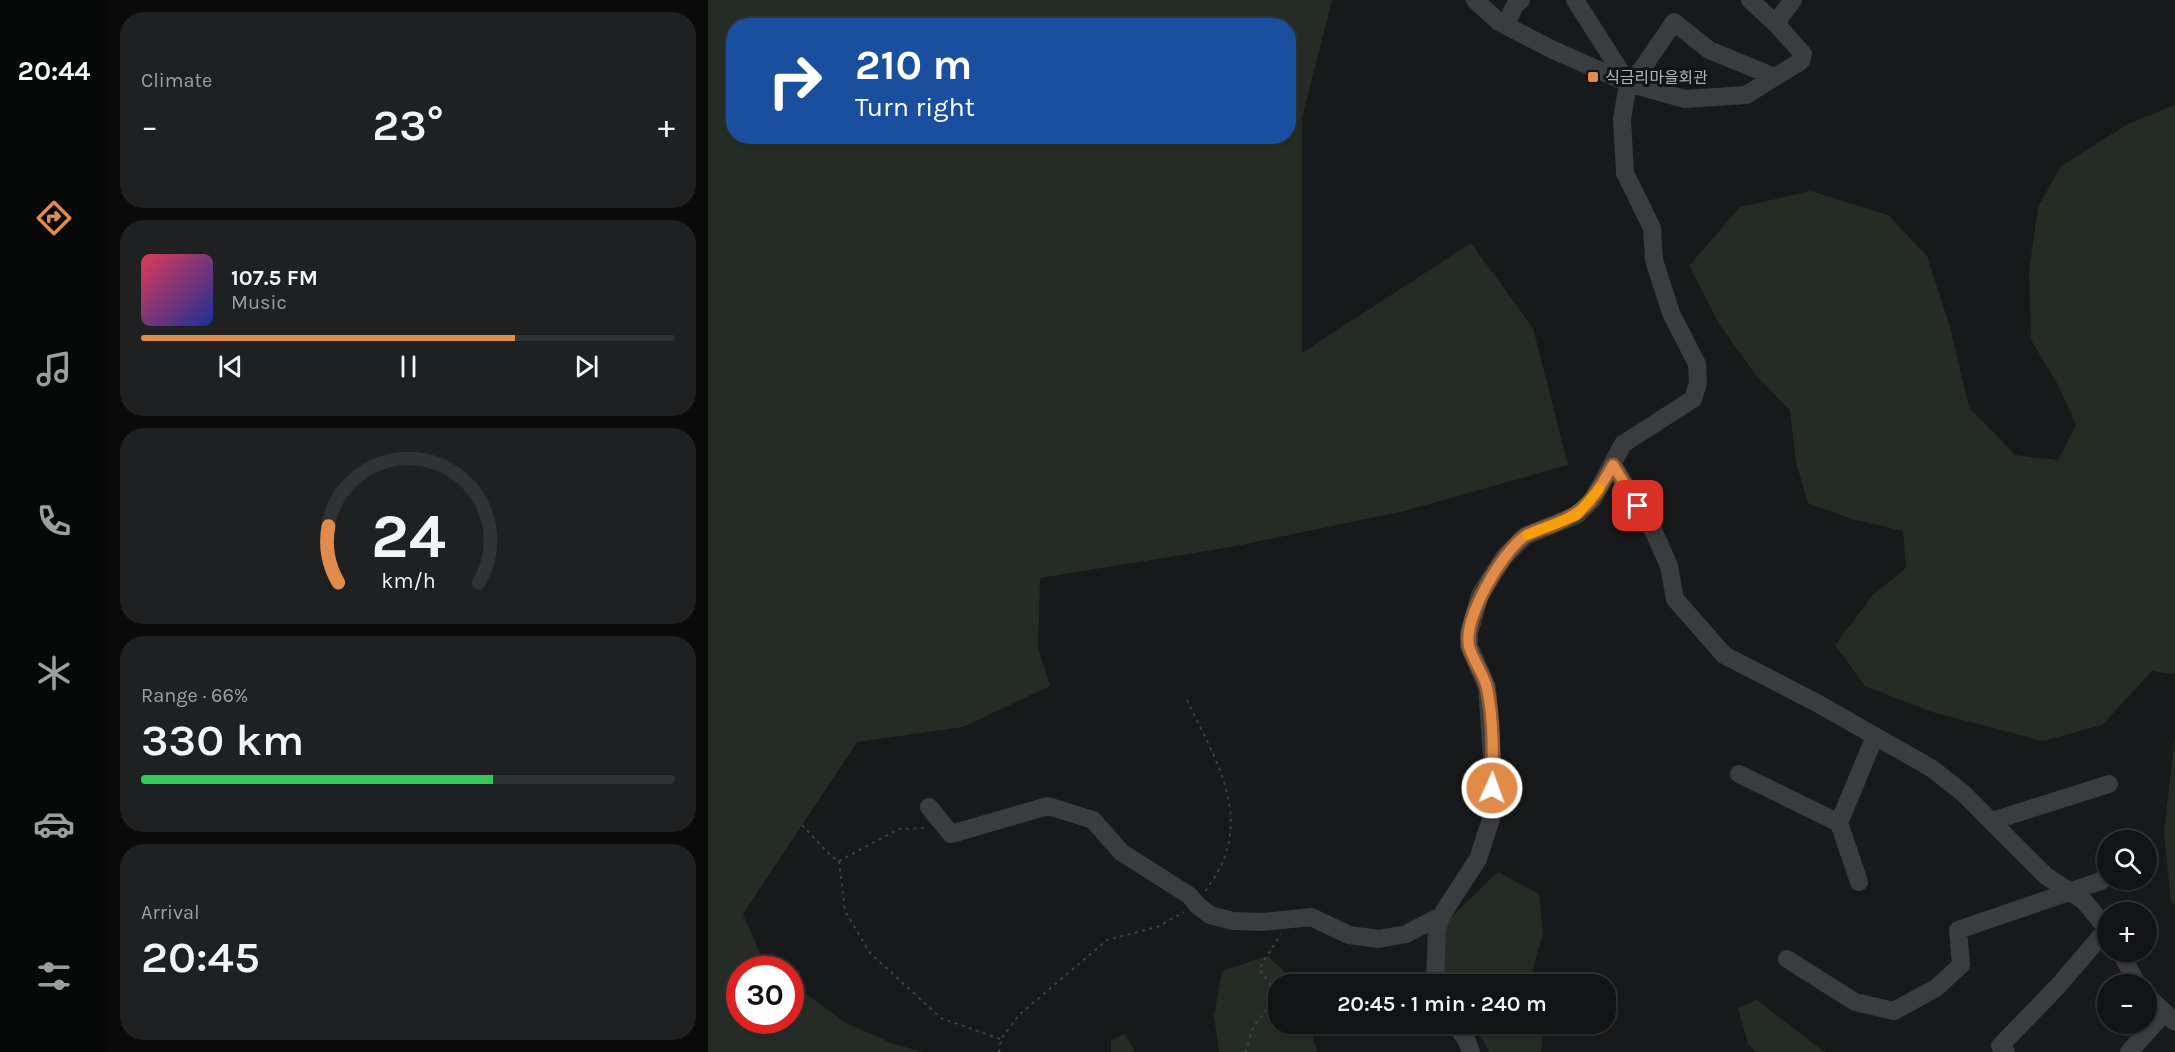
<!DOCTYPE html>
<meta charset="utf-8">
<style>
body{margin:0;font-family:Karla,"Noto Sans KR",sans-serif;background:#1f2022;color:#f1f3f6;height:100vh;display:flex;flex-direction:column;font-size:22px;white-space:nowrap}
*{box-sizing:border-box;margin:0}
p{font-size:20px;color:#9c9ea0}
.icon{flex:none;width:33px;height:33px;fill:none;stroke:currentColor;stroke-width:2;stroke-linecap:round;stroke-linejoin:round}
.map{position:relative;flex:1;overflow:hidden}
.details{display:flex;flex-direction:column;gap:12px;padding:12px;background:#0a0a0b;width:600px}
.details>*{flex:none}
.top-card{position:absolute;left:18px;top:18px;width:570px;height:126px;border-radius:24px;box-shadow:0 2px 4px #0004,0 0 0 2px #313234;background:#1a4fa0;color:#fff;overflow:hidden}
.controls{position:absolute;left:1389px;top:830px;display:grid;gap:12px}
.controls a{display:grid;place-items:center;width:60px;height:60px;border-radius:50%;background:#121314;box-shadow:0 2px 4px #0004,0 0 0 2px #313234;font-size:30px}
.speed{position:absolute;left:18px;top:956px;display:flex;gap:12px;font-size:30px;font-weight:700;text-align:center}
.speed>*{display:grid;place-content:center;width:78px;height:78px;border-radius:50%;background:#121314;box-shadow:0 2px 4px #0004,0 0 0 2px #313234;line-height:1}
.speed .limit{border:9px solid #d22;background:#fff;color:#111}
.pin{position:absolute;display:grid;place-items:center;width:51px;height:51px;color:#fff;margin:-26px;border-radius:12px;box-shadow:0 3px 9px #0006}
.me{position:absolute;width:66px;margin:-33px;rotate:2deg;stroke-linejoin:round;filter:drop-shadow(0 0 4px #0008)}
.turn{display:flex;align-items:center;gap:21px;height:126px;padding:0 30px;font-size:27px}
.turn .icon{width:78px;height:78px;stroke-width:2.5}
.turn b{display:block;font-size:42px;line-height:51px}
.big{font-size:45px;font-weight:600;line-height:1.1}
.details .widget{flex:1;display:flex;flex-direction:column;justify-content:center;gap:9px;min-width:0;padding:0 21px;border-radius:24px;background:#1f2022}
.details .dial{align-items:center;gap:0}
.dial svg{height:156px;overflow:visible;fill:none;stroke:#313234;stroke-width:7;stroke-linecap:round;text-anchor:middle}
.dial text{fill:#f1f3f6;stroke:none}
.song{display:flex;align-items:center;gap:18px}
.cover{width:72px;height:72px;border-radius:9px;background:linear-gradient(135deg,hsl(350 70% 55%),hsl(230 70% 35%))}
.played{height:6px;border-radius:3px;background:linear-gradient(90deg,#e18b4a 70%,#313234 70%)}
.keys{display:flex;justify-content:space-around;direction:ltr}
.heat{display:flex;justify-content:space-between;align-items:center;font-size:33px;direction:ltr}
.charge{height:9px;border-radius:4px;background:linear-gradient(90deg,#34c759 66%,#313234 0)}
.trip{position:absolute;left:560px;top:974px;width:348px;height:60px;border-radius:24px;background:#121314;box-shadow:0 2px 4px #0004,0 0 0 2px #313234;font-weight:600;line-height:60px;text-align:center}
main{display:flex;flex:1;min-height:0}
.menu{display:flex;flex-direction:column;width:108px;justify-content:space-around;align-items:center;background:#070808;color:#9c9ea0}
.menu .icon{width:42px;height:42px}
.menu .selected{color:#e18b4a}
.menu b{font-size:27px;color:#f1f3f6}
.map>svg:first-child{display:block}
</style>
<main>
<nav class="menu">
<b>20:44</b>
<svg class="icon selected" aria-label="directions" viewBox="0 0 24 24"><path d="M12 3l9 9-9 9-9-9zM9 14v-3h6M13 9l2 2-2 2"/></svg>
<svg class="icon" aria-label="music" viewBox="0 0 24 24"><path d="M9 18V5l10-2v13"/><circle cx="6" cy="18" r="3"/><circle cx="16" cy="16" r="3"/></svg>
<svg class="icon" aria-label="phone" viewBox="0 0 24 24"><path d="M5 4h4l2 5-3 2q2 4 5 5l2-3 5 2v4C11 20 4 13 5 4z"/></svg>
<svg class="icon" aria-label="climate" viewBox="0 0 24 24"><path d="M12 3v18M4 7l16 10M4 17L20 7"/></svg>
<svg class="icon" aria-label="car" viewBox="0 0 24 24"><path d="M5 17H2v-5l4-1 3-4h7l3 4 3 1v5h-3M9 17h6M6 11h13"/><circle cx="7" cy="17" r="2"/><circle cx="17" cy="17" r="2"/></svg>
<svg class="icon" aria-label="filters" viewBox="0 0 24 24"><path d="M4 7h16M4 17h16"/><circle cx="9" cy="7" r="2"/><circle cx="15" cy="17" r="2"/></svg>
</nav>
<section class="details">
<div class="widget"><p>Climate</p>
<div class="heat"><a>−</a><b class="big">23°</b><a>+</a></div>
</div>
<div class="widget">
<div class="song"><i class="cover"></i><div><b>107.5 FM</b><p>Music</p></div></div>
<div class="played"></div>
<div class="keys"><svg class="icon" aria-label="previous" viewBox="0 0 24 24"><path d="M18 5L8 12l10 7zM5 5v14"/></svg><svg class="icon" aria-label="pause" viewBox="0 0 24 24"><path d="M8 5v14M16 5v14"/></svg><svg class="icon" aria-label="next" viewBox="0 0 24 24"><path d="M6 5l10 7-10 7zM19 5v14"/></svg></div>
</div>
<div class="widget dial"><svg viewBox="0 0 100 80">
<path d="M14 69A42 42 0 1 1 86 69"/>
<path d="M14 69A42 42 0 0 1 9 40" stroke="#e18b4a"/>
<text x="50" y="56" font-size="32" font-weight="700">24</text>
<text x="50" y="72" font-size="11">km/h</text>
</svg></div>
<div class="widget"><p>Range · 66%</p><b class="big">330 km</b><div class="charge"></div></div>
<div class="widget"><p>Arrival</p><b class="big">20:45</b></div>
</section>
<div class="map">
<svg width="1467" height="1052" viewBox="0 0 1467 1052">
<rect width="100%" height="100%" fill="#18191a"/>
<path fill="#252c25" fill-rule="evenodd" d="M0,0H624L594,118V353L763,243L825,328L860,465L696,511L523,547L332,578L330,648L342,686L255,727L149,742L35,914L59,969H32V1020H82L83,983L138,1023L183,1043L214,1052H0ZM26,26H580V136H26Z
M1467,105V674L1444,671L1394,725L1335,741L1224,712L1157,686L1127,645L1165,595L1198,568L1195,531L1144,519L1100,503L1088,462L1082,410L1047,374L1013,327L981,266L1032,207L1103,191L1180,215L1219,256L1242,327L1261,407L1307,455L1350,460L1368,425L1350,385L1323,340L1321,272L1330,207L1353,166L1420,124Z
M1467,737V904L1463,903L1456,832Z
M790,872L831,894L835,934L822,979L823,984H739L730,946L737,923Z
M560,956L589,984H570V1023H601L609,1052H511L506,1016L514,971Z
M1049,1000L1114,1050L1119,1052H1048L1040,1044L1030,1008Z
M765,1023H836L833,1052H781Z
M417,1034L427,1052H403V1040Z"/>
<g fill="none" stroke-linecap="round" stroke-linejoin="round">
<path stroke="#404346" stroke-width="2" stroke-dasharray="3 4.5" stroke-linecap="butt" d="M479,700C502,750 539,804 515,861C511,872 503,882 497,892
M94,825L123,856L131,861
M131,861L137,911L162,953L233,1018L292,1039
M131,861L191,829L219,828
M291,1052L293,1039L311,1015L399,940L449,927L476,912
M537,1052C541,1044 542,1033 547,1025C565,998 576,1000 551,969L573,934"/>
<path stroke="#3a3c3f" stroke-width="18" d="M767,0L791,22L843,49L920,83L977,99L1038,95L1093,61L1095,54L1070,26L1072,17L1085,0
M1042,0L1070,26
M798,25L807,5L813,0
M920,83L934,69L966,22L1001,50L1067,77
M905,465L946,532L961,566L967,599L1016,655L1109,703L1223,768L1255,793L1338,876L1376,901L1400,930
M1031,774L1131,823
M221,807L243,834L340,806L385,820L413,852L482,896L489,905L502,915L525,921L555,922L603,917L641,935L671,939L698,934L733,916L770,859L784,816V758L779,687L761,646V633L772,595L796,557L817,536L869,515L885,499L915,444L985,399L990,383L989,364L963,313L953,282L946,260L944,228L917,173L914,119L920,83L867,0
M1284,821L1401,784
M1151,882L1131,823L1167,736
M1412,951L1429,984
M1079,959L1147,1002L1186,1011L1228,988L1253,965L1250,930L1393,881
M727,984L729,930L733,916
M1438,995L1467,1022
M746,1023L758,1039L763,1052
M1298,1052L1292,1046L1351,985L1399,929
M1421,1052L1456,1013"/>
</g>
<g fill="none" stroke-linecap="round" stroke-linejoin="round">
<g stroke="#925a30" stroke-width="15">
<path id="route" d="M784,788C785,756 786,721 779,688C776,674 765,661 761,646C755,618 794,552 817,536C825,531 837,528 847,524C881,510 887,496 905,465L930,506"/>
</g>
<use href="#route" stroke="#e18b4a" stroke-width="10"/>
<path stroke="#f59e0b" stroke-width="10" d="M819,535L869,515L891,489"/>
</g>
<rect fill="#e18b4a" stroke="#131415" stroke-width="2" x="879" y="71" width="12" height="12" rx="3"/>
<g text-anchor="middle" stroke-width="6" stroke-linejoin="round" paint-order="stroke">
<g font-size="16" fill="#acb3b9" stroke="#131415" text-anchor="start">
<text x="897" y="83">식금리마을회관</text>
</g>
</g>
</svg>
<div class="controls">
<a><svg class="icon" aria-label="search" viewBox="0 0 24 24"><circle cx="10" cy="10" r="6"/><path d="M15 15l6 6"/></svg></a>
<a>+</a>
<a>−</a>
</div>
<div class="speed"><div class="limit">30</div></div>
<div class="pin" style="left:930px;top:506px;background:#d93025"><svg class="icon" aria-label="arrive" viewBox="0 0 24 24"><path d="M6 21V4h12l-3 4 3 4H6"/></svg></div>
<svg class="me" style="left:784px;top:788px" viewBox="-20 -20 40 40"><circle r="17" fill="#e18b4a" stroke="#fff" stroke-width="3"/><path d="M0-11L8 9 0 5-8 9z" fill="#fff"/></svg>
<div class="trip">20:45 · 1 min · 240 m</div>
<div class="top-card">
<div class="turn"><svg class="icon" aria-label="right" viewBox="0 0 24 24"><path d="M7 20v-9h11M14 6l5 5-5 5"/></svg><div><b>210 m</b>Turn right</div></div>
</div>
</div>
</main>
